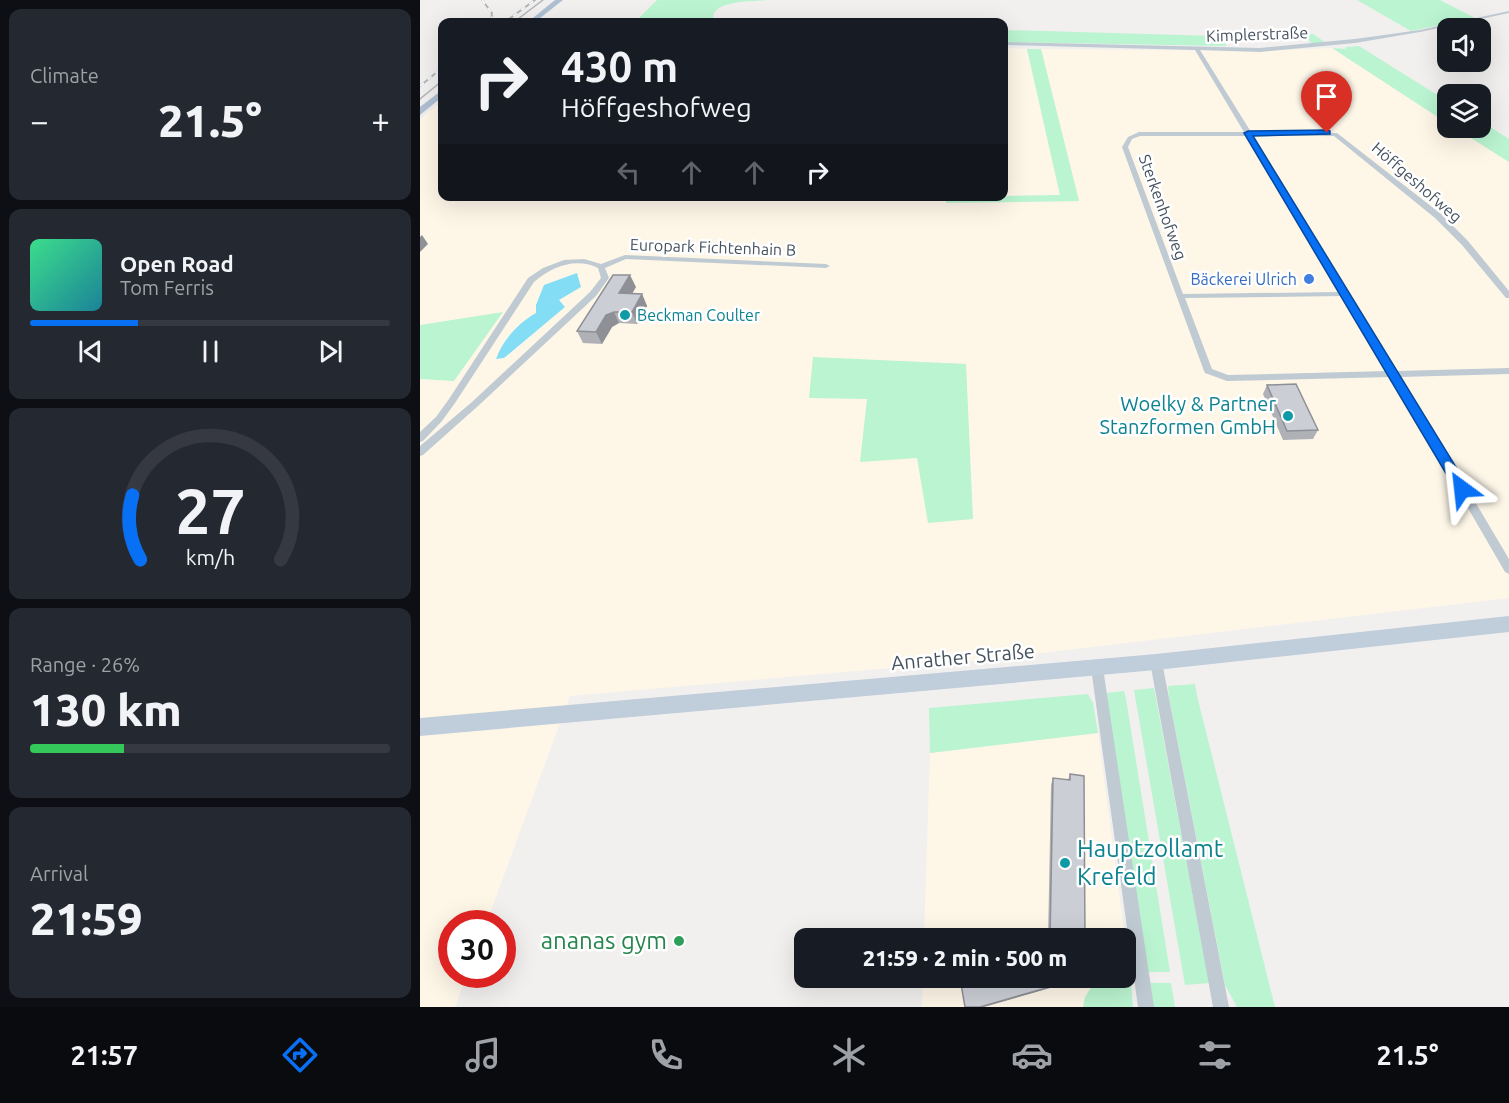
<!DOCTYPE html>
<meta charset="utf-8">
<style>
body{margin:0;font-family:Ubuntu,sans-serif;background:#242831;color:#f1f3f6;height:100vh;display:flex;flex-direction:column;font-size:22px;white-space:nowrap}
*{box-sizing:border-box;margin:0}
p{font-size:20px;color:#9ea1a6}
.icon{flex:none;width:33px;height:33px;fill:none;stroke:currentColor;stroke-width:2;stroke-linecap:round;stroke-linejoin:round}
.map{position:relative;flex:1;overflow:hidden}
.drawer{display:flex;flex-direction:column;gap:9px;padding:9px;background:#0d0f14;width:420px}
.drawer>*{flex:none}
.top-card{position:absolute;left:18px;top:18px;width:570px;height:183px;border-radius:12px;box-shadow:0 6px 24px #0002;background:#171b24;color:#f1f3f6;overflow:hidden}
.fabs{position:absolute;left:1017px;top:18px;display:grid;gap:12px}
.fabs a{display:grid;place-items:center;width:54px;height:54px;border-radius:12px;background:#171b24;box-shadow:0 6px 24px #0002;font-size:30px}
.speed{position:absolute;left:18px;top:910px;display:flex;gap:12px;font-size:30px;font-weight:700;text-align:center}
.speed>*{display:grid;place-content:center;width:78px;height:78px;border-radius:50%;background:#171b24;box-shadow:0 6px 24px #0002;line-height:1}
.speed .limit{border:9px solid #d22;background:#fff;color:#111}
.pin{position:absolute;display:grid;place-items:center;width:51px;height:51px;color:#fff;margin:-62px -26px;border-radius:50% 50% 50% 0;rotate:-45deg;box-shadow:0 0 6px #0007}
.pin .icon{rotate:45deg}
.me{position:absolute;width:66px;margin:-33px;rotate:330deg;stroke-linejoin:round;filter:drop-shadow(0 0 4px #0008)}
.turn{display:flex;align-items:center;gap:21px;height:126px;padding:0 24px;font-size:27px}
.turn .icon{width:78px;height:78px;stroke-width:2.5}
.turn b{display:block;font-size:42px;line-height:51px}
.lanes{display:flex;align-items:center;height:57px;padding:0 24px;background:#0003;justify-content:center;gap:30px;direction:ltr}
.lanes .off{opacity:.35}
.big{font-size:45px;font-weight:800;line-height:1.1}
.drawer .tile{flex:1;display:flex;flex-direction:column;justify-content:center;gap:9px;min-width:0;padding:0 21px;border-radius:12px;background:#242831}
.drawer .dial{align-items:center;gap:0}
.dial svg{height:156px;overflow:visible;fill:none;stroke:#363941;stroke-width:7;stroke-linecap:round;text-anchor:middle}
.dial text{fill:#f1f3f6;stroke:none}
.song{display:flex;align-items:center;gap:18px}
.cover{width:72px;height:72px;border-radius:9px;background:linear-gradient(135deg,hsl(150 70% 55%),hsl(190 70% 35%))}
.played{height:6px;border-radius:3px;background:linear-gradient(90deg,#0770f4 30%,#363941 30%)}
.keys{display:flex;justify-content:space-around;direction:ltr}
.heat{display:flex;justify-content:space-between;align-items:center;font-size:33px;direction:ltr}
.charge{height:9px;border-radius:4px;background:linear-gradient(90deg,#34c759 26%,#363941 0)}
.trip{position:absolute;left:374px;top:928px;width:342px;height:60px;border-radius:12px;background:#171b24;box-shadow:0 6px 24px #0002;font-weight:800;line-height:60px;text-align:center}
.tabs{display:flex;height:96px;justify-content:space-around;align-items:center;background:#090b0e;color:#9ea1a6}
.tabs .icon{width:42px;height:42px}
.tabs .on{color:#0770f4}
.tabs b{font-size:27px;color:#f1f3f6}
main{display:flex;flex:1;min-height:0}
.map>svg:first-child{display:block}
</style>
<main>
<section class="drawer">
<div class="tile"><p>Climate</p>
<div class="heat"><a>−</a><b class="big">21.5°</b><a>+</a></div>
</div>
<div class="tile">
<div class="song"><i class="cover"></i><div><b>Open Road</b><p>Tom Ferris</p></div></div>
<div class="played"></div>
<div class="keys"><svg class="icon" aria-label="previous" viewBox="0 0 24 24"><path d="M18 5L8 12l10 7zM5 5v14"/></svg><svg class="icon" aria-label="pause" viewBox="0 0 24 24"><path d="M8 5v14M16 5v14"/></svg><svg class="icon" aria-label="next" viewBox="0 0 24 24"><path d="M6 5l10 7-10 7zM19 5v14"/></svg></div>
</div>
<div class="tile dial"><svg viewBox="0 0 100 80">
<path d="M14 69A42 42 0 1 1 86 69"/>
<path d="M14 69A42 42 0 0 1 10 36" stroke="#0770f4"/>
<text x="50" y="56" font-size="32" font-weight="700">27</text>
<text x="50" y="72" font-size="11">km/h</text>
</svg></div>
<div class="tile"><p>Range · 26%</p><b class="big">130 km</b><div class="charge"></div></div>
<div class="tile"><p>Arrival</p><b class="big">21:59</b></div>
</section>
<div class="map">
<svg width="1089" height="1007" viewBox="0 0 1089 1007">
<rect width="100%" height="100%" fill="#f2efef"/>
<path fill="#fef7e8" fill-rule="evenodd" d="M584,48L607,49L640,195L584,196Z
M912,48L1027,123L1028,128H1035L1089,162V598L561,660L150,696L66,924H32V975H47L35,1007H0V119L22,101V196H552L527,197L538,203L659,201L621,49L840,51ZM393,358L546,364L508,522L498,457L447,398Z
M678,733L705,939H504L510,753Z
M705,942L713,1007H502L503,978H705Z"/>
<path fill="#baf4d0" d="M237,0H346C330,2 287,0 294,22H215Z
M937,0H1020L1055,18L991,31Z
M584,30L831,37L893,34L906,43H891L888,39L805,40L806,46L584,42Z
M939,46L1027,101V123L912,48L925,49L926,47Z
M607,49H621L659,201L526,203V197L640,195Z
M1061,121L1089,139V162L1035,128H1060Z
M83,312L34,381L0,379V325Z
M393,357L546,364L553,519L508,523L497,458L440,462L447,399L389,398Z
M775,684L777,696L855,1007H817L805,985L749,697L748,686Z
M734,688L789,983L765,985L714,690Z
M704,691L706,699L750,972H726L686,693Z
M668,694L673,703L678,733L510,753L509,708Z
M705,977L711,982L713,1007H663L665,997L677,978Z
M727,983H751L755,1007H731Z"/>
<path fill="#83def5" d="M157,273L161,287L139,300L145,307L84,358L76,359C83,340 98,323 116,313V305L124,285Z"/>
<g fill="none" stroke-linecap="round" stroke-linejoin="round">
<path fill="#bfcad3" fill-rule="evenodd" d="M1089,11V13L1000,32L935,43L840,52L780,50L831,132L917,133L1021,214L1048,241L1089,291V298H1086L1042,245L1015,218L914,136H833L977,371L1089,368V374L981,377L1089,559V574L1085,572L972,377L807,381L785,373L784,371L702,147L708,137L719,132H824L775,50L584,45V42L840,48L935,39L1000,30ZM720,136H827L920,292L763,294L708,147L712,139ZM923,296L968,371L808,375L792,369L765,298Z
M205,255L406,264L410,266L406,268L206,259L185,268L189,278L176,296L58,406L3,455L0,456V446L52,402L170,292L181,278L178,268C155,257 132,267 114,282L35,403L22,421L3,441L0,442V432L16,417L29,399L108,278L123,268L144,260L164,259L181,264Z
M736,656L740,658L742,662L809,1007H793L730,662L732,658Z
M677,662L681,664L683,668L734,1007H718L671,668L673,664Z"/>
<path fill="#c0cdda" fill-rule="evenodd" d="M1089,616V632L736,670L0,736V718L736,654Z"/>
<path fill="#adbfd1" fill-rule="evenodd" d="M135,0H143L115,22H108Z
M22,90V97L0,115V107Z"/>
<path stroke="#b1b5bb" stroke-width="1.5" d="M94,22L123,0
M0,99L22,81"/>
<g stroke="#b1b5bb" stroke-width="2">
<path id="rail" d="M62,0L72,13L71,22
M85,22L115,0
M0,86L22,68"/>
</g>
<use href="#rail" stroke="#fff" stroke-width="1.5" stroke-dasharray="5" stroke-linecap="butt"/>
</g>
<path fill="#afb1b7" d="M216,287L212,294H222L227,306L217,324L199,323L192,327L182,344L163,343L157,331Z
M847,385L898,430L893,439L863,440L843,394Z
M650,774L665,939H628L631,785L633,778L648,780Z"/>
<path fill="#8e9095" d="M2,235L8,244L0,252V237Z
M210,275L216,287L205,305L199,293Z
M222,294L227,306L217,324L212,312Z
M194,312L199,323L192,327L182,344L176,332L186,315Z
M640,984L637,986L564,1007H560Z"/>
<path fill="#cbced5" stroke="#8e9095" stroke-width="1.5" d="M193,275H210L199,293L222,294L212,312H194L186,315L176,332L157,331Z
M876,384L898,430L867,431L847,385Z
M650,774L664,776L665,939H630L633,778L650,780Z
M540,978H645V980L639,982L640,984L560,1007H545Z"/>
<path fill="#0770f4" stroke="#05499f" stroke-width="1.5" d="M907,130L910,131V134L833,136L1047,485L1049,489L1047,492H1037L824,133L828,131Z"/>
<circle fill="#3f7fe0" stroke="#fff" stroke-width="2" cx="889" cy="279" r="6"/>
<g fill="#0f9aa8" stroke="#fff" stroke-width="2">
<circle cx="205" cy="315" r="6"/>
<circle cx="868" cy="416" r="6"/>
<circle cx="645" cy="863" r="6"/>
</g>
<circle fill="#2e9e5b" stroke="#fff" stroke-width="2" cx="259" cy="941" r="6"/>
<g text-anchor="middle" stroke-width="5" stroke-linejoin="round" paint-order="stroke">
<g font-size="16" fill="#46535f" stroke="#fff">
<text transform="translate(837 34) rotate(-2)" y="6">Kimplerstraße</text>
<text transform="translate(997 182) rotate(41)" y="6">Höffgeshofweg</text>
<text transform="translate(743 207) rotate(70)" y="6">Sterkenhofweg</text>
<text transform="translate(293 247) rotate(2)" y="6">Europark Fichtenhain B</text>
</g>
<g font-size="16" fill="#366cbe" stroke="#fff" text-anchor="end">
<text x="877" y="285">Bäckerei Ulrich</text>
</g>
<g font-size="16" fill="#0d838f" stroke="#fff" text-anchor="start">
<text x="217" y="321">Beckman Coulter</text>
</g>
<g font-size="20" fill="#0d838f" stroke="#fff" text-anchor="end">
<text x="856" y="411">Woelky &amp; Partner<tspan x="856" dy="23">Stanzformen GmbH</tspan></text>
</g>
<g font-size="20" fill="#46535f" stroke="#fff">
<text transform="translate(543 657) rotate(-5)" y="7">Anrather Straße</text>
</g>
<g font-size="24" fill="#0d838f" stroke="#fff" text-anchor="start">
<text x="657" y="857">Hauptzollamt<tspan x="657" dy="28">Krefeld</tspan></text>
</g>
<g font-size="24" fill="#27864d" stroke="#fff" text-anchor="end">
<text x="247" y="949">ananas gym</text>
</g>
</g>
</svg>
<div class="fabs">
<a><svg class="icon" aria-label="sound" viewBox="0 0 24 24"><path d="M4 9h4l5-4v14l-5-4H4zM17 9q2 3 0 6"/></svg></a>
<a><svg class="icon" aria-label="layers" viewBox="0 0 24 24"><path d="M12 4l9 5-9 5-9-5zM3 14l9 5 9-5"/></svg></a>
</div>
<div class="speed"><div class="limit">30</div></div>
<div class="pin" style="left:907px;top:133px;background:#d93025"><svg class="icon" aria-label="arrive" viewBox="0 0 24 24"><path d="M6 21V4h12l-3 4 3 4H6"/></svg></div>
<svg class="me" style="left:1042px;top:489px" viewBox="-20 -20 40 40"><path d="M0-17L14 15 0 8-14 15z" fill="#0770f4" stroke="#fff" stroke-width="4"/></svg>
<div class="trip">21:59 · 2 min · 500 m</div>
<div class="top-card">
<div class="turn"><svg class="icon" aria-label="right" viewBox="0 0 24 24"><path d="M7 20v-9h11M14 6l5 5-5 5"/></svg><div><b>430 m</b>Höffgeshofweg</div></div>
<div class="lanes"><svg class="icon off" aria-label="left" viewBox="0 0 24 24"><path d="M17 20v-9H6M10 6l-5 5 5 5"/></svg><svg class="icon off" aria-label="ahead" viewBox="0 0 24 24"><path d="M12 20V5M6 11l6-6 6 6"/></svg><svg class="icon off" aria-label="ahead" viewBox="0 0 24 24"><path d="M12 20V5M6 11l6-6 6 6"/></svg><svg class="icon" aria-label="right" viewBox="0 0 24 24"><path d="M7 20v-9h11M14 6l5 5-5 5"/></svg></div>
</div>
</div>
</main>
<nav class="tabs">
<b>21:57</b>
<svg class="icon on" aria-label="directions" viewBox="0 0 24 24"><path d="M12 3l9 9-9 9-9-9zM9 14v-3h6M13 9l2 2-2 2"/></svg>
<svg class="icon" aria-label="music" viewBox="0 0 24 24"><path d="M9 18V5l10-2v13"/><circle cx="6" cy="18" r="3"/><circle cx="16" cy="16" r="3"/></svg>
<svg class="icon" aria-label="phone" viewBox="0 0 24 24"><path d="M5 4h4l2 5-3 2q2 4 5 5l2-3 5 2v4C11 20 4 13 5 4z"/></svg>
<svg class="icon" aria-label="climate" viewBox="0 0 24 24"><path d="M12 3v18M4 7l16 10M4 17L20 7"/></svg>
<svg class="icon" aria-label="car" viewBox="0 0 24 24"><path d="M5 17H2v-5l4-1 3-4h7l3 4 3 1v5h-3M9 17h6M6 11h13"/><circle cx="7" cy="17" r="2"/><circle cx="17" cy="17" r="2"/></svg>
<svg class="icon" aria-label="filters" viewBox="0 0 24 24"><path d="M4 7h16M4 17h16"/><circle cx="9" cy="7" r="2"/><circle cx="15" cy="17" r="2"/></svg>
<b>21.5°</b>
</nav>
